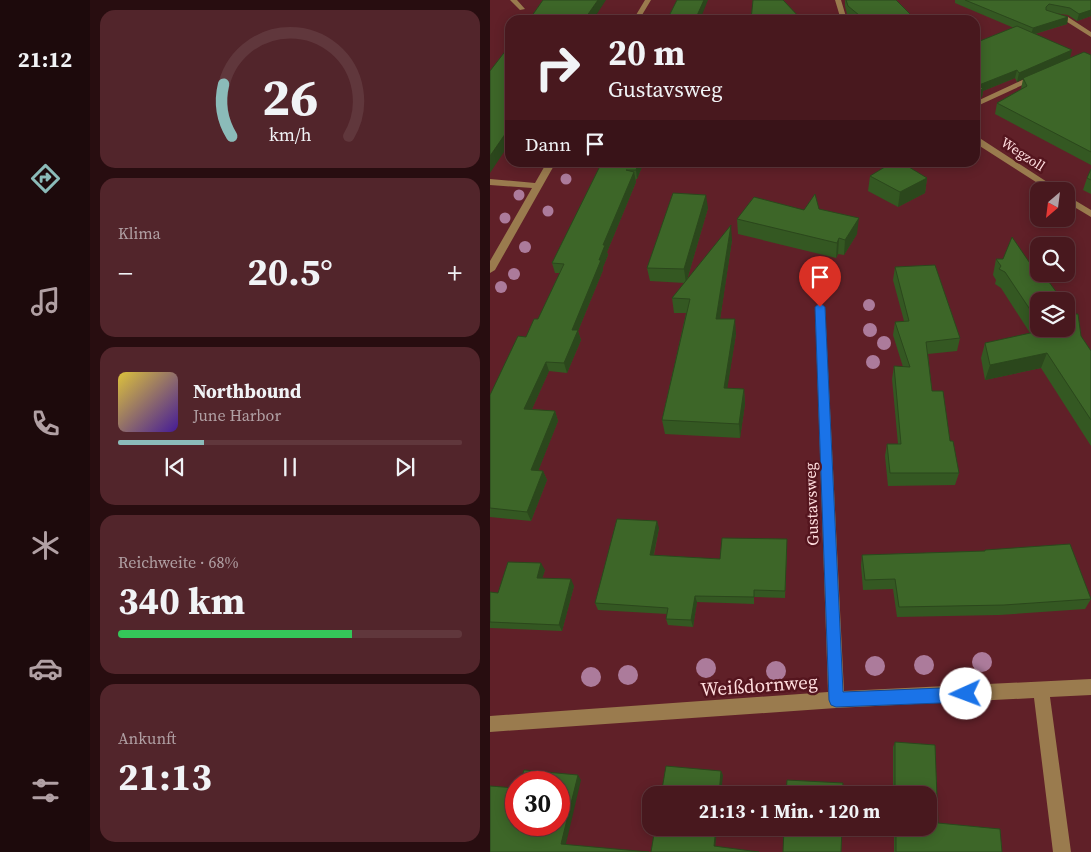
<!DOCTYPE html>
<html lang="de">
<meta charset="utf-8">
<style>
body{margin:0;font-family:"Source Serif 4",serif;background:#52252b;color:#f1f3f6;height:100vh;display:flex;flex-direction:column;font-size:19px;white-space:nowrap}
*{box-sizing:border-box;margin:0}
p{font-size:16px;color:#b1a0a4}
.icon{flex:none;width:28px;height:28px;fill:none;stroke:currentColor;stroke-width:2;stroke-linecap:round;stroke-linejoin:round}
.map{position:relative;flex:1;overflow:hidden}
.panel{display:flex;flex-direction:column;gap:10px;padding:10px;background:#280d10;width:400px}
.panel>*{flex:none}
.guide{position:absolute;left:15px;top:15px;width:475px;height:152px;border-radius:15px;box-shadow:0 2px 12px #0003,0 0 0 1px #60373c;background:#48181e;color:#f1f3f6;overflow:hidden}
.needle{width:32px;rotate:208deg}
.fabs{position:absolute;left:540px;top:182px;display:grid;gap:10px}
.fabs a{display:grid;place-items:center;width:45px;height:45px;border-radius:10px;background:#48181e;box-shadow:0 2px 12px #0003,0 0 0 1px #60373c;font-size:25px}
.speed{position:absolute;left:15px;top:771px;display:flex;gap:10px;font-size:25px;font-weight:700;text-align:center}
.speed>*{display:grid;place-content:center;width:65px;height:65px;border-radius:50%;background:#48181e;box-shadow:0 2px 12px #0003,0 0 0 1px #60373c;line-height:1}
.speed .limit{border:8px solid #d22;background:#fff;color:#111}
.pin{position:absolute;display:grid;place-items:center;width:42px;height:42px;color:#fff;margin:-51px -21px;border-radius:50% 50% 50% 0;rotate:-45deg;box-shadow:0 0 5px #0007}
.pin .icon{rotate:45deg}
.me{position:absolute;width:55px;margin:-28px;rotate:268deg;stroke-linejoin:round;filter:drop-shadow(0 0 4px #0008)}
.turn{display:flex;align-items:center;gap:18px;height:105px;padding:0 20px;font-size:22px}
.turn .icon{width:65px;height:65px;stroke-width:2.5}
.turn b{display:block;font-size:35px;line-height:42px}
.then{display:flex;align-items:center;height:48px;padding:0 20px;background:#0003;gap:10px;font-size:19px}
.big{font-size:38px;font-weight:700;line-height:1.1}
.panel .tile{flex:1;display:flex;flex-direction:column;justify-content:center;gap:8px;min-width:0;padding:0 18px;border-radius:15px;background:#52252b}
.panel .dial{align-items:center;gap:0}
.dial svg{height:130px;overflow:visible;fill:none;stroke:#60373c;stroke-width:7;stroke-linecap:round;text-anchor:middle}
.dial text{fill:#f1f3f6;stroke:none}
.song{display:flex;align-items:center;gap:15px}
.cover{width:60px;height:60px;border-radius:8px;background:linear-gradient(135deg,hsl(50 70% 55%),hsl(260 70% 35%))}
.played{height:5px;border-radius:2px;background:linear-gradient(90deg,#8bbbb9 25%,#60373c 25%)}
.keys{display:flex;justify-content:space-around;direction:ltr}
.heat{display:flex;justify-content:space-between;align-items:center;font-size:28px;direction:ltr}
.charge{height:8px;border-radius:4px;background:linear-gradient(90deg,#34c759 68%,#60373c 0)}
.trip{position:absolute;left:152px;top:786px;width:295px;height:50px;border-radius:15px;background:#48181e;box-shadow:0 2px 12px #0003,0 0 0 1px #60373c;font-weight:700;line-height:50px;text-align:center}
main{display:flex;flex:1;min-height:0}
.menu{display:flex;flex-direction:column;width:90px;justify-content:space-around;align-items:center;background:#1d0a0c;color:#b1a0a4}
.menu .icon{width:35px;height:35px}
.menu .selected{color:#8bbbb9}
.menu b{font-size:22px;color:#f1f3f6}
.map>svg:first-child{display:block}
</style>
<main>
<nav class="menu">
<b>21:12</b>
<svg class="icon selected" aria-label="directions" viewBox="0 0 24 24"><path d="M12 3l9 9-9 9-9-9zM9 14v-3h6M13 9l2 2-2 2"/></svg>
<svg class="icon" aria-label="music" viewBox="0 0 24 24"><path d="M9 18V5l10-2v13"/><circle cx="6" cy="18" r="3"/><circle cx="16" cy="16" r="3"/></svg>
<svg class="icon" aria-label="phone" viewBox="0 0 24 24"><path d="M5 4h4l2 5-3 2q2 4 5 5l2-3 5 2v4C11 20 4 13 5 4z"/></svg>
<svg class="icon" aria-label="climate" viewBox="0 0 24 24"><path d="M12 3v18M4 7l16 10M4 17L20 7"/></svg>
<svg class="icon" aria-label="car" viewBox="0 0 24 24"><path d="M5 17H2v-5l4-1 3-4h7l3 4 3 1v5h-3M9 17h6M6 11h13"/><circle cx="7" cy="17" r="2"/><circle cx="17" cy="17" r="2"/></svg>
<svg class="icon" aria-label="filters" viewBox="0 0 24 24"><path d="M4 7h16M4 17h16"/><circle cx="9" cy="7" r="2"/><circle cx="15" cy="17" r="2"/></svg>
</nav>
<section class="panel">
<div class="tile dial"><svg viewBox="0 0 100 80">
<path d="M14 69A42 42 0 1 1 86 69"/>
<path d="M14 69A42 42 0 0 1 9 37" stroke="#8bbbb9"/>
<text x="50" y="56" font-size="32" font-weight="700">26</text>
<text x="50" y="72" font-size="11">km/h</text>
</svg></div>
<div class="tile"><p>Klima</p>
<div class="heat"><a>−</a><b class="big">20.5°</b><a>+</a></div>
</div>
<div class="tile">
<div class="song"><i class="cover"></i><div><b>Northbound</b><p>June Harbor</p></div></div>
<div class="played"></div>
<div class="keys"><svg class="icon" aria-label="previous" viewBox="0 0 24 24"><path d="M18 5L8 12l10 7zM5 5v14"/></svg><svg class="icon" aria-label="pause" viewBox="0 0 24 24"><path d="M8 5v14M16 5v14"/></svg><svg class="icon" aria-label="next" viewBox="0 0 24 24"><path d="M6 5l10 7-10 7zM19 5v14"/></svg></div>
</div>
<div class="tile"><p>Reichweite · 68%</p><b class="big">340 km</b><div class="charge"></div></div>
<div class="tile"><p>Ankunft</p><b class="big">21:13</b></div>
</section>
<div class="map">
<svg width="601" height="852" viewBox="0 0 601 852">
<rect width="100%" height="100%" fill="#602028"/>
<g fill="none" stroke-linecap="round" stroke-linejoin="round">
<path fill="#9a7b4e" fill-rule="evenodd" d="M20,0H27L35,9L30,10Z
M155,0H161L149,20H143Z
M345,0H351L357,20H351Z
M562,13L578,17L601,32V37L574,20L560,16V14Z
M543,75L550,77L485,107V102Z
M485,136L488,137L571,191H560L485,143Z
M57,162H66L5,270L0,273V261L42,188L0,185V179L45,183Z
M576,195L601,210V217L576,202Z
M330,303L335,307L354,691L601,679V695L560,697L581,852H563L544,698L346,708L0,732V716L338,692L325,307Z"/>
</g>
<g fill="#ac7b9b">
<circle cx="76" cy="179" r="5.5"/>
<circle cx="29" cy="195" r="5.5"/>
<circle cx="58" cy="211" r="5.5"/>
<circle cx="15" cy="218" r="5.5"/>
<circle cx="35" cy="247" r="6"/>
<circle cx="24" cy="274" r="6"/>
<circle cx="11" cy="287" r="6"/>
<circle cx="379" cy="305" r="6"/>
<circle cx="380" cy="330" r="7"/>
<circle cx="394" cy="343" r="7"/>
<circle cx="383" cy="362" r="7"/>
<circle cx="492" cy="662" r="10"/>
<circle cx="434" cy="665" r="10"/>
<circle cx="385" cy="666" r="10"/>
<circle cx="216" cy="668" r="10"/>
<circle cx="286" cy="671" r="10"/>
<circle cx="138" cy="675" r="10"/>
<circle cx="101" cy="677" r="10"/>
</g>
<path fill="#345822" d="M355,0H406L426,20H365L357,14L355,6Z
M465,0H601V16L587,21L578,15L564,13L578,17L577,24L545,34L580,58L601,55V165L505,114L507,103L531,89L533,79L527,82L525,78L493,91L492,97L485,100V43L524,28L465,3Z
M112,162H154L147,179H146V182L117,252L118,255L113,267V270L88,331L91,340L77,373L59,371L42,409L65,411L68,421L48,471H53L57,480L41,521L0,517V395L36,337L48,319L70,273H65L62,263Z
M601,169V194L593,190L597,178Z
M380,176L437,178L435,193L408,207L378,191Z
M218,208L197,280L242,240L230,319L246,334L237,388L254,389L255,404L250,438L175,434L172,420L196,313H184L182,298L195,283L160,281L157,268Z
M329,209L367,234L354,255L348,254L346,258L248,234L247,219Z
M506,259L549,301V329H576L591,336L601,351V446L551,368L495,380L491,358L495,343L540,333L511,288L505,284L506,280L503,275Z
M405,267L470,338L467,351L438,354L442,391L460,441L469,473L465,485L398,486L395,456L397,444H408L402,379L404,366L413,367L403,335L405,322L414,321L403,280Z
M169,528L164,555L230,559L297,546L295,598L264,597V604L207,602L203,627L178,625L176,619L177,614L108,610L105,603Z
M495,550L601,599L595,609L509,615L407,617L403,589L373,590L371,565L372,555L494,551Z
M55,570L52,578L84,586L72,631L0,628V592L8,593Z
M405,742L445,745L448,823L510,829L512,852H404V828H439V795H403V747Z"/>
<path fill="#2b471c" d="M108,0H116L103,20H94Z
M214,0H218L210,20H205Z
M601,10V16L587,21L589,14Z
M578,17L577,24L541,35L543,28Z
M582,50L580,58L527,82L529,73Z
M527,70L525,78L493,91L492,97L485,100L486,92L489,85Z
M20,127V143L0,173V156Z
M149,162H154L147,179L146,170Z
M144,172L146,182L117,252L118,255L113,267V270L88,331L91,340L77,373L74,363L82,330L109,260L113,245Z
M437,178L435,193L408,207L410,192Z
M216,195L218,208L196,283L194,269Z
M369,218L367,234L354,255L355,240Z
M241,225L242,240L228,333L226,319Z
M349,238L348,254L346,258L347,243Z
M245,319L246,334L235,403L234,388Z
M557,353L551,368L495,380L500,365Z
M56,362L59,371L38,418L34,409Z
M254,389L255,404L250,438L249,424Z
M65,411L68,421L45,479L41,470Z
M53,471L57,480L41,521L37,512Z
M167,521L169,528L162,562L160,555Z
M51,563L55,570L50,585L47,578Z
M81,579L84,586L72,631L69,625Z
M205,596L207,602L203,627L201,620Z
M231,771L233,775L231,795H229Z
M88,775L91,780L75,848L71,844Z
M226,828H227L225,850L224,846Z"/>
<path fill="#3d6628" stroke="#2b471c" d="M53,0H108L94,20H39Z
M187,0H214L205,20H177Z
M263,0H293L312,20H261Z
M356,0H406L426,20H375L358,6Z
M475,0H601V10L589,14L580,8L559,4L556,7V10L578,17L543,28Z
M527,26L582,50L529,73L527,70L489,85L493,89L486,92L485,91V43Z
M20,45V127L0,156V71Z
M594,52L601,55V152L507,103L537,86L533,78Z
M112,162H149L146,170H136L144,172L113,245H115L109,260H111L82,330H88L74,363L56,362L34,409L65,411L41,470L53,471L37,512L0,508V395L28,336L36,337L44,319H48L74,264L62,263Z
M403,162L414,164L437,178L410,192L380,176Z
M601,169V180L597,178Z
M183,193L216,195L194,269L157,268Z
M325,194L329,209L369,218L355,240L349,238L347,243L247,219L264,197L314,210Z
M241,225L226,319H245L234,388L254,389L249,424L172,420L200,299L182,298Z
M522,237L546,272H549V274H553L573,301H549V323L515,272L509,269L511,266L506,259H513Z
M445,265L470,338L436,342L442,391H453L460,441H463L469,473H400L397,444H411L404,366L420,367L405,322L419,321L405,267Z
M576,305L582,314H588L591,336L601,351V420L557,353L500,365L495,343L554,330L552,329H576Z
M127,519L167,521L160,555L230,559L232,538L297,539L295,591L264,590V597L205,596L201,620L176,619L178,608L105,603Z
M580,544L601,599L514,605L409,607L405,579L375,580L372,555L495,551V550Z
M18,562L51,563L47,578L81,579L69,625L0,622V592L8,593Z
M405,742L445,745L448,823L510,829L512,852H406V828H439V795H405Z
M176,766L231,771L229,795H171Z
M34,770L88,775L71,844L159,852H0V786L26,788V825H69V782H30Z
M297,780L353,783L352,795H296Z
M165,828H226L224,846L269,852H161Z
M294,828H352L351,852H293Z"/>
<path fill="#1a73e8" stroke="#114b97" d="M330,303L335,307L353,692L476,687L482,689L484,694L482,700L476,702L346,707L341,705L339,700L325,307Z"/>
<g text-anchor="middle" stroke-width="5" stroke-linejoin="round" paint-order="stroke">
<g font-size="14" fill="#ffddde" stroke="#54151e">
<text transform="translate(533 154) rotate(33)" y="5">Wegzoll</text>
</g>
<g font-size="16" fill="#ffddde" stroke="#54151e">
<text transform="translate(321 504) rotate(-92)" y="6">Gustavsweg</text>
</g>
<g font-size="19" fill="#ffddde" stroke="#54151e">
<text transform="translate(269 685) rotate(-4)" y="7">Weißdornweg</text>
</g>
</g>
</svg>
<div class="fabs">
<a><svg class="needle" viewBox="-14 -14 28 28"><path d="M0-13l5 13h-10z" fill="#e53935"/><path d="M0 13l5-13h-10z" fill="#b1a0a4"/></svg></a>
<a><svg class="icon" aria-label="search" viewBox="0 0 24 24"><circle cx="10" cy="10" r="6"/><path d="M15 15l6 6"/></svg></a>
<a><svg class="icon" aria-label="layers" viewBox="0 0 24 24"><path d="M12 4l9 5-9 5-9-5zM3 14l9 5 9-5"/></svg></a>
</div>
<div class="speed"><div class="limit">30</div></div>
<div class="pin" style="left:330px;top:307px;background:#d93025"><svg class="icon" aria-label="arrive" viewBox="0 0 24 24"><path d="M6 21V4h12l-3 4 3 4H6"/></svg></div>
<svg class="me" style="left:476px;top:694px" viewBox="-20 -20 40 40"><circle r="19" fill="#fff"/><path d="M0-13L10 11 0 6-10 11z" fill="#1a73e8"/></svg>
<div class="trip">21:13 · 1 Min. · 120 m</div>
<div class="guide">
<div class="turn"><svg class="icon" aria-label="right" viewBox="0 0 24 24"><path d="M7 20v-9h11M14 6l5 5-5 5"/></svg><div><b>20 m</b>Gustavsweg</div></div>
<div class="then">Dann<svg class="icon" aria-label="arrive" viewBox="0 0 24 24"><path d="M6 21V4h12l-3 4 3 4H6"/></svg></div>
</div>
</div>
</main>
